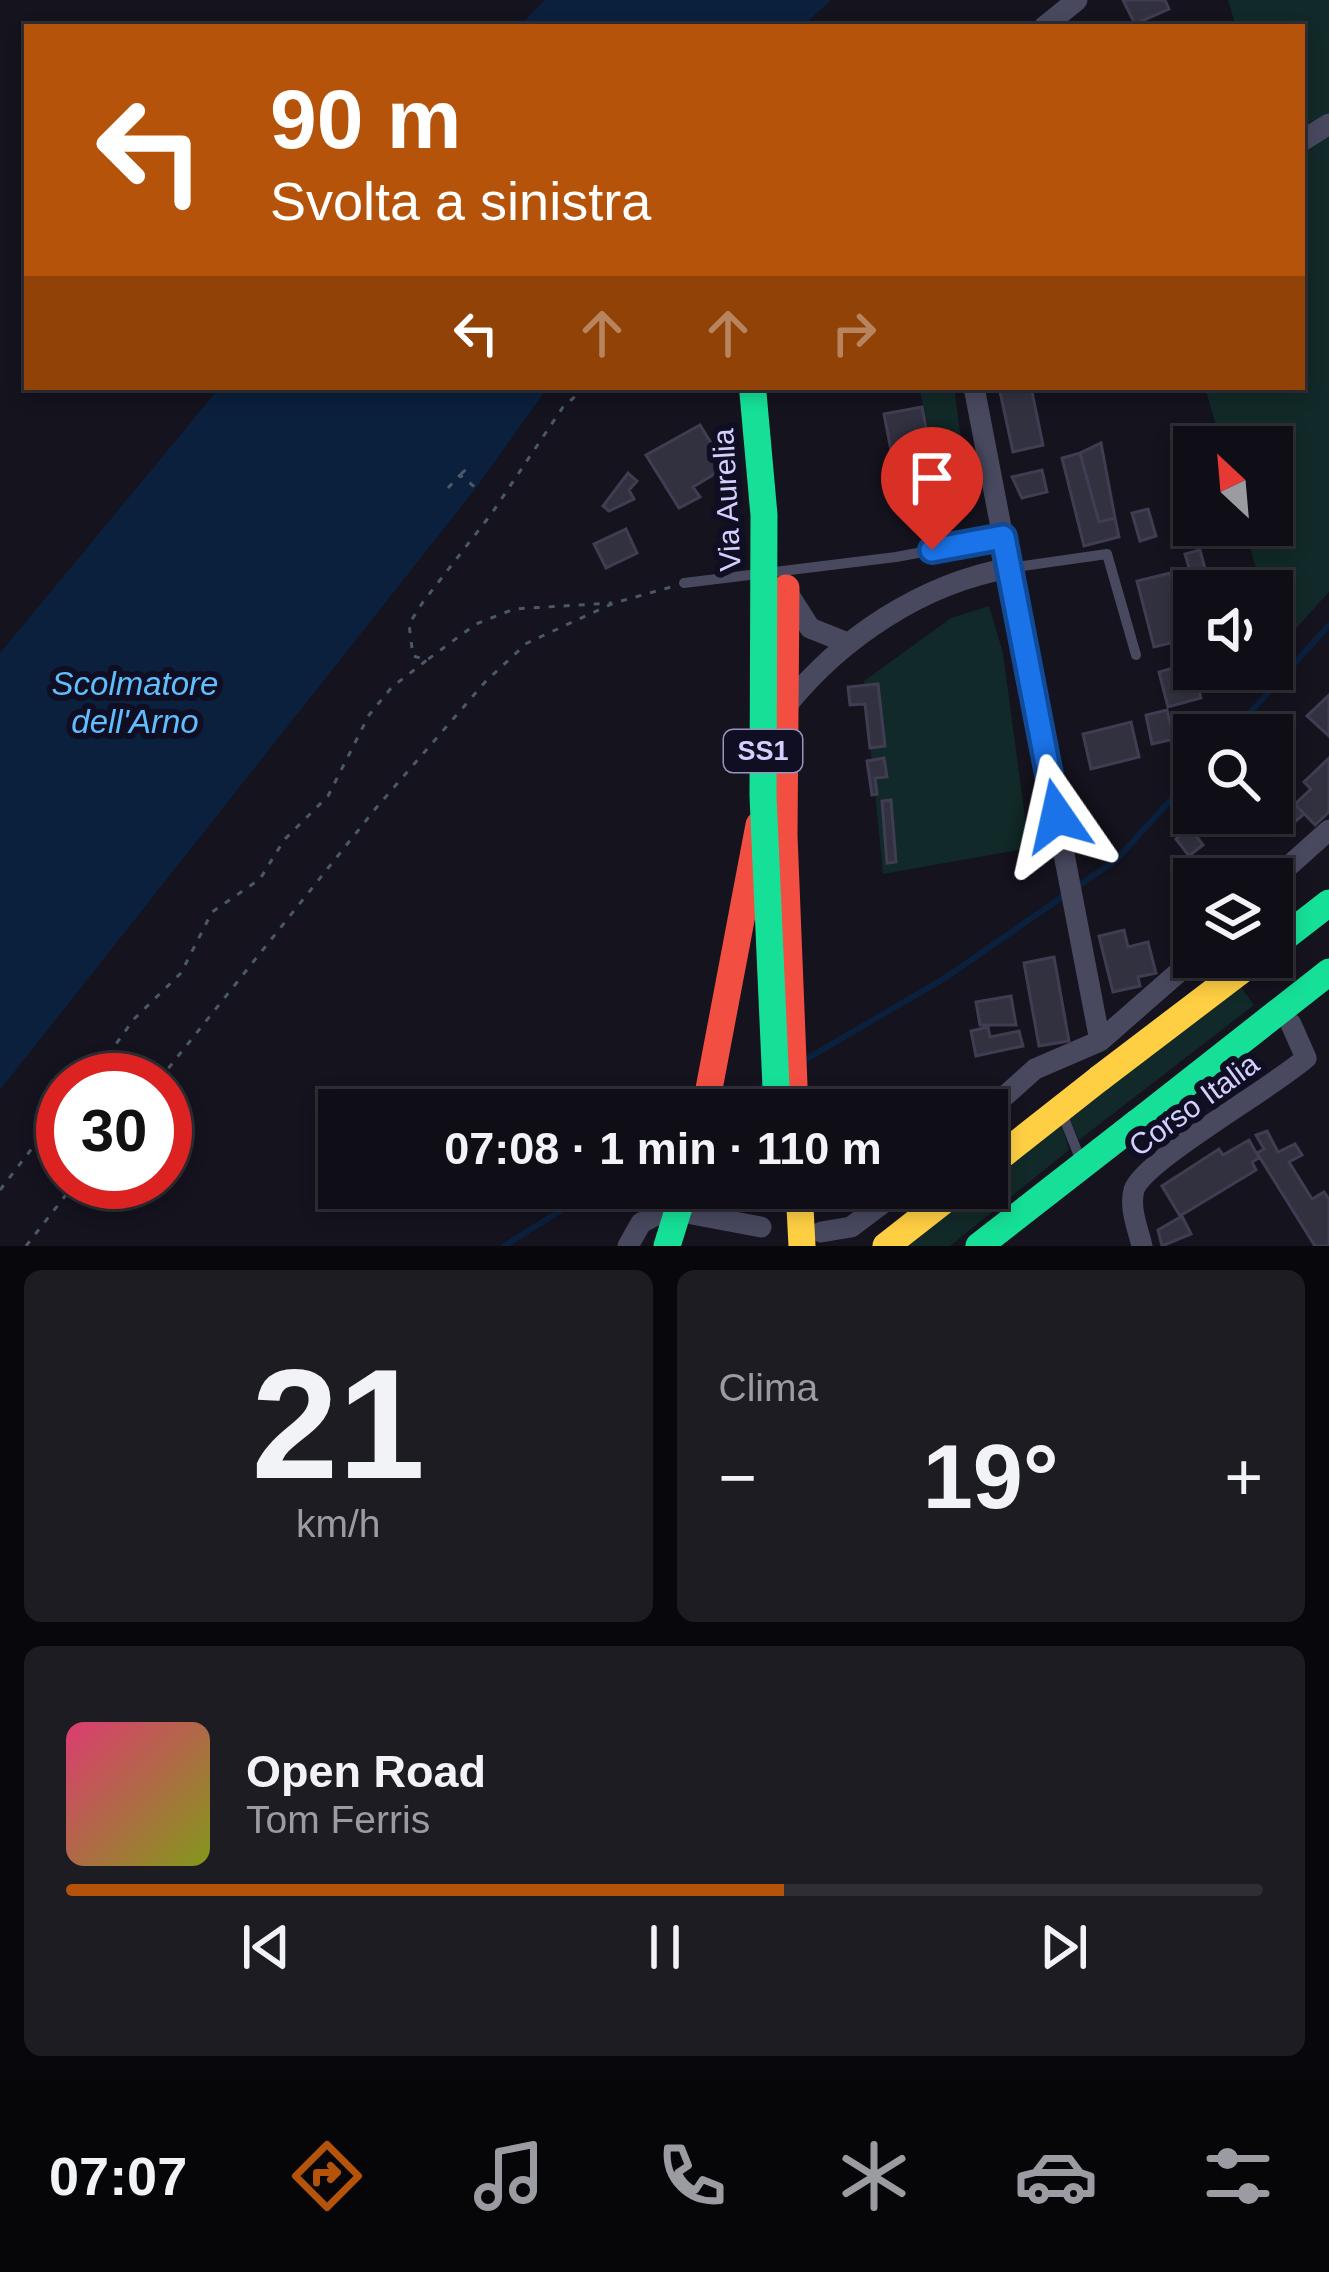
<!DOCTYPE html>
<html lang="it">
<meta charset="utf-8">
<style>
body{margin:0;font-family:Arial,sans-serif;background:#1d1c23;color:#f1f3f6;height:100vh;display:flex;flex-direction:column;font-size:45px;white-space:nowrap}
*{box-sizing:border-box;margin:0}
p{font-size:39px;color:#9b9ca1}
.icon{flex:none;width:66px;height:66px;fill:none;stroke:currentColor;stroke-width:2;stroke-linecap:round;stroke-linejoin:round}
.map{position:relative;height:1246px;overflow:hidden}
.panel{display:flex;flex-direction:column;gap:24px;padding:24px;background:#08080c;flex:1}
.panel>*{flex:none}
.hud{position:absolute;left:24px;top:24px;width:1281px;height:366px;border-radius:0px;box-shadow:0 6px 18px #0003,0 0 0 3px #2f2e35;background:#b45309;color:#fff;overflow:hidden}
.needle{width:78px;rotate:334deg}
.controls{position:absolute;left:1173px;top:426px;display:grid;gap:24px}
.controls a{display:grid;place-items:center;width:120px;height:120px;border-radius:0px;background:#0f0e16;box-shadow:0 6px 18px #0003,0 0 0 3px #2f2e35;font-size:60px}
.speed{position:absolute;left:36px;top:1053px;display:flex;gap:24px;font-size:60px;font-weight:700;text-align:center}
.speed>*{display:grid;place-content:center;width:156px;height:156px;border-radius:50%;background:#0f0e16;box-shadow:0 6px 18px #0003,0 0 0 3px #2f2e35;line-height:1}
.speed .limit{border:18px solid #d22;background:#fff;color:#111}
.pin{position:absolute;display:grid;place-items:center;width:102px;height:102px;color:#fff;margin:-123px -51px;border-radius:50% 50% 50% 0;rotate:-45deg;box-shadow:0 0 12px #0007}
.pin .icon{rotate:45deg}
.me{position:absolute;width:132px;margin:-66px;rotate:349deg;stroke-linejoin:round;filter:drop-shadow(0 0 9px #0008)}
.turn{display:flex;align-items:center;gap:42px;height:252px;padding:0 48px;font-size:54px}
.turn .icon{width:156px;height:156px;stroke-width:2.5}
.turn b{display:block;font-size:84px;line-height:102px}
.lanes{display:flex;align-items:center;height:114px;padding:0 48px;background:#0003;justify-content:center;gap:60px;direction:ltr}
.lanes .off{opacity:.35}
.big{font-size:90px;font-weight:700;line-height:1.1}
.panel .card{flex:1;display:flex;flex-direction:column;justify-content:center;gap:18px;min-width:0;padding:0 42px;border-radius:18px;background:#1d1c23}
.panel .dial{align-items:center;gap:0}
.dial b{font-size:156px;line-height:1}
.song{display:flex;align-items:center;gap:36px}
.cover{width:144px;height:144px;border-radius:18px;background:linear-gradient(135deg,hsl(340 70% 55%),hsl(70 70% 35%))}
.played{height:12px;border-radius:6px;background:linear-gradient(90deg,#b45309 60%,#2f2e35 60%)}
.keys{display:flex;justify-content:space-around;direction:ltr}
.heat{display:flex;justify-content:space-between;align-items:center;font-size:66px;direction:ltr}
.panel .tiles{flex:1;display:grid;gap:24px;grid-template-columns:1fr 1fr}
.card:last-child{grid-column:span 2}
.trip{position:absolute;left:318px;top:1089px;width:690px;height:120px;border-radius:0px;background:#0f0e16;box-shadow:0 6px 18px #0003,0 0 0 3px #2f2e35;font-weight:700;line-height:120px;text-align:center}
.dock{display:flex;height:192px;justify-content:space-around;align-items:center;background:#060609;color:#9b9ca1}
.dock .icon{width:84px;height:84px}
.dock .active{color:#b45309}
.dock b{font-size:54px;color:#f1f3f6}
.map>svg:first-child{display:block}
</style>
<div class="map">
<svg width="1329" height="1246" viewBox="0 0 1329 1246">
<rect width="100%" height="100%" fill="#14131e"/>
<path fill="#112928" d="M1228,0H1329V592L1278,648L1272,591H1262L1244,525H1272V447H1222L1205,387H1302V27H1236Z
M919,387H954L969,500L945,504Z
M989,606L1003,653L1029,848L883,874L864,681L951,618Z
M1238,983L1254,1005L1079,1140L1069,1117Z
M1061,1122L1069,1150L950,1246H907L979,1188H987V1181Z"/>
<path fill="#0b203d" d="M545,0H831L802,27H518Z
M220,387H548L476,488L0,1090V653Z"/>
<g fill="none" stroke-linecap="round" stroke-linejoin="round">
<path stroke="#0b203d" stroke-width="6" d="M1230,735L1329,625
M1076,888L1118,858L1194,774
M803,1061L945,978L1065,895
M723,1110L766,1084
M504,1246L597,1188"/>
</g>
<path fill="#323140" stroke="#403d52" stroke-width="3" d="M1123,0H1165L1169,9L1135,24Z
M999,387H1031L1043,445L1013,452Z
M922,407L935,474L897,481L884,414Z
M700,425L726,467L693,487L700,497L679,508L646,455Z
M1101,443L1115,518L1099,522L1080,453Z
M1080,453L1099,522L1115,518L1119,537L1084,546L1062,458Z
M1042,470L1047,492L1022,498L1012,477Z
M628,473L637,481L629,490L634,499L609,511L603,506Z
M1148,509L1156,536L1140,541L1132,513Z
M626,529L637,553L606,568L594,544Z
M1200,550L1211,591H1196L1185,554Z
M1170,573L1187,639L1154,647L1137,581Z
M1191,663L1201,698L1168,707L1159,672Z
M878,684L885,746L870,748L865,704L850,705L848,687Z
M1329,695V736L1307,716Z
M1167,710L1174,739L1152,744L1146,715Z
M1131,722L1139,757L1091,769L1083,734Z
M884,758L887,777L875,778L877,794L872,795L867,761Z
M1329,758V812L1315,825L1295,804L1311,789L1304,782Z
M1275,781L1304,814L1279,835L1260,813H1272Z
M891,800L896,862L887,863L882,801Z
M1190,828L1203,845L1189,856L1176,839Z
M1124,930L1128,947L1148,942L1156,973L1138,977L1140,986L1113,992L1099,936Z
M1054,957L1069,1041L1039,1046L1024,963Z
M1011,996L1016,1025H980L976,1002Z
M988,1027L990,1037L1019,1031L1023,1046L976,1056L971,1031Z
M1267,1131L1278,1152L1295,1144L1302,1155L1289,1162L1312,1199L1324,1192L1329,1199V1246H1315L1257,1153L1264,1149L1256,1135Z
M1249,1140L1259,1158L1252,1162L1256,1170L1180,1216L1162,1186L1219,1149L1223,1155Z
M1182,1216L1191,1234L1162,1246L1158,1230Z"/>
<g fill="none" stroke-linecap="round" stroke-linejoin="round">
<path stroke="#4a5965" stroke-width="3" stroke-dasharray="6 9" stroke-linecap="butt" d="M586,387L563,407L492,513L423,602L409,624L413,656L427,660L476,624L514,609L612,603
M461,474L472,464
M448,488L460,475L476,488
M90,1080L134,1019L181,973L212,912L260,879L284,840L328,796L369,715L392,687L427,660
M159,1080L376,808L486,681L527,643L614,603L671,587
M0,1190L63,1108
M26,1246L76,1182"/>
<path stroke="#48485f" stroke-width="10" d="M1009,568L1107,554L1136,655
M684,583L896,557L1003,537
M1064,1118L1079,1156"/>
<path stroke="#48485f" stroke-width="21" d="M1044,27L1077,0
M1302,141L1329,124
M974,387L1100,1041L1196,957
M789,595L810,628L845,642
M787,705C842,637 922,584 1009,568
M1272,881L1329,830
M987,1112L1035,1069L1100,1041
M692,1214L761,1227
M821,1232L851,1227L903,1188
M628,1246L641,1223L662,1212
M1142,1246C1138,1229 1129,1208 1134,1190C1143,1161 1274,1087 1306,1058L1291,1024"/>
<path stroke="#16e098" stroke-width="27" d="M1272,947L1329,903
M979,1246L1138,1122"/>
<path stroke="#ffcf43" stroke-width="27" d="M987,1167L1100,1078
M886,1246L960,1188"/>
<path stroke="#f24e42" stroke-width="27" d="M786,588L784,835L795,1110
M705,1110L759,825"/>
<path stroke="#16e098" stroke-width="27" d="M753,393L764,515L763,796L777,1110
M1138,1122L1329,972
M667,1246L685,1188"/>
<path stroke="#ffcf43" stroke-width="27" d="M1100,1078L1259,957
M799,1188L802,1246"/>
</g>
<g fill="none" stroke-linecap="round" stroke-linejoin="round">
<g stroke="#114b97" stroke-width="30">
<path id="route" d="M932,550L1003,537L1057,816"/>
</g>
<use href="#route" stroke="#1a73e8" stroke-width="21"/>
</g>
<g text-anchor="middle" stroke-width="12" stroke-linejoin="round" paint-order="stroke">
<rect fill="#100e23" stroke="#9896bd" stroke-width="3" x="724" y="730" width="78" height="42" rx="9"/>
<g font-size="27" font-weight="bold" fill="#d3d0ff">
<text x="763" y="760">SS1</text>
</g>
<g font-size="30" fill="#d3d0ff" stroke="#100e23">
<text transform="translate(727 500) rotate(-93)" y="10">Via Aurelia</text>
<text transform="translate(1194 1105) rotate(-36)" y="10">Corso Italia</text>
</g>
<g font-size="33" font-style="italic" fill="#5fbefe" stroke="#100e23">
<text x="135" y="695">Scolmatore<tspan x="135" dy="38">dell'Arno</tspan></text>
</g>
</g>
</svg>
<div class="controls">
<a><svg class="needle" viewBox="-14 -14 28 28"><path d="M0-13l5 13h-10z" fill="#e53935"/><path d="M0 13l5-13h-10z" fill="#9b9ca1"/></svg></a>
<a><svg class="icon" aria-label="sound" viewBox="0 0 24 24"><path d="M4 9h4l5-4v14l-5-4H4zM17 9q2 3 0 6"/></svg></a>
<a><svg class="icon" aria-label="search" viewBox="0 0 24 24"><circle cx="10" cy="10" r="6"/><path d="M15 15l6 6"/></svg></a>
<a><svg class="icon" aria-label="layers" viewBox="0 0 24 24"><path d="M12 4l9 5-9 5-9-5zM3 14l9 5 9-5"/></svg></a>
</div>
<div class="speed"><div class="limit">30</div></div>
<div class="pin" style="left:932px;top:550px;background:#d93025"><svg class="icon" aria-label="arrive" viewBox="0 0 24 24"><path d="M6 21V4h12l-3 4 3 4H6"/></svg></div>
<svg class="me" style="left:1057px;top:816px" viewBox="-20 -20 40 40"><path d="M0-17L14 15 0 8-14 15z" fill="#1a73e8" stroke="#fff" stroke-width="4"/></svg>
<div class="trip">07:08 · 1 min · 110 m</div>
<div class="hud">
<div class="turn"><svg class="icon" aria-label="left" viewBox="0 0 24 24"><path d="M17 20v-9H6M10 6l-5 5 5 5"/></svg><div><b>90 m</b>Svolta a sinistra</div></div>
<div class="lanes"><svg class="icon" aria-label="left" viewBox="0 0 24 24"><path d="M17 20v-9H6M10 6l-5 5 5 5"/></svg><svg class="icon off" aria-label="ahead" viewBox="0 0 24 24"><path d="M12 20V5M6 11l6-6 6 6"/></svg><svg class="icon off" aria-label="ahead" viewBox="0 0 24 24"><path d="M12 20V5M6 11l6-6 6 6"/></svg><svg class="icon off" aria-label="right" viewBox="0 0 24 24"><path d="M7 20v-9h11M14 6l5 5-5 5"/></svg></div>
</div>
</div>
<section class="panel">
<div class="tiles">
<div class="card dial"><b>21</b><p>km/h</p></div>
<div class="card"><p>Clima</p>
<div class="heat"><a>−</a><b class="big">19°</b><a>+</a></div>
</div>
<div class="card">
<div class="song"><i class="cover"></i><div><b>Open Road</b><p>Tom Ferris</p></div></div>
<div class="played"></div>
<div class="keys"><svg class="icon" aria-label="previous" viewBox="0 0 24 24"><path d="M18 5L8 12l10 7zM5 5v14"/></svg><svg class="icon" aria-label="pause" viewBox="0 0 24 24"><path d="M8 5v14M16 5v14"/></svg><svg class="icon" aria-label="next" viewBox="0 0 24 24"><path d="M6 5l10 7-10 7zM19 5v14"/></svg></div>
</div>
</div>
</section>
<nav class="dock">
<b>07:07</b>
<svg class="icon active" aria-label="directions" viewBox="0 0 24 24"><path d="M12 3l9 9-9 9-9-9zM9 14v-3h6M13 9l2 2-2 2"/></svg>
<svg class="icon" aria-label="music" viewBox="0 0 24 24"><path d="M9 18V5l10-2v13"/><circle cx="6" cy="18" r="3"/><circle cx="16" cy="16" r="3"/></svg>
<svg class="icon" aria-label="phone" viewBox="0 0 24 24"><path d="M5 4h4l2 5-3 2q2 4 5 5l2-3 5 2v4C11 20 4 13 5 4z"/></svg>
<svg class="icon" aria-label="climate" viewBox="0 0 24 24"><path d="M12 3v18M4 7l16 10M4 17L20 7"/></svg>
<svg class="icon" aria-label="car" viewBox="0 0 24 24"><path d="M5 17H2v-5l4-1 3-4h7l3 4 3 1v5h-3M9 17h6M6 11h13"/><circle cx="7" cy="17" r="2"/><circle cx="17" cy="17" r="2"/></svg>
<svg class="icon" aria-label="filters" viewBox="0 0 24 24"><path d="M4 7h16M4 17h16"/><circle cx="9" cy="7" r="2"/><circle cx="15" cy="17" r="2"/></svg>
</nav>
